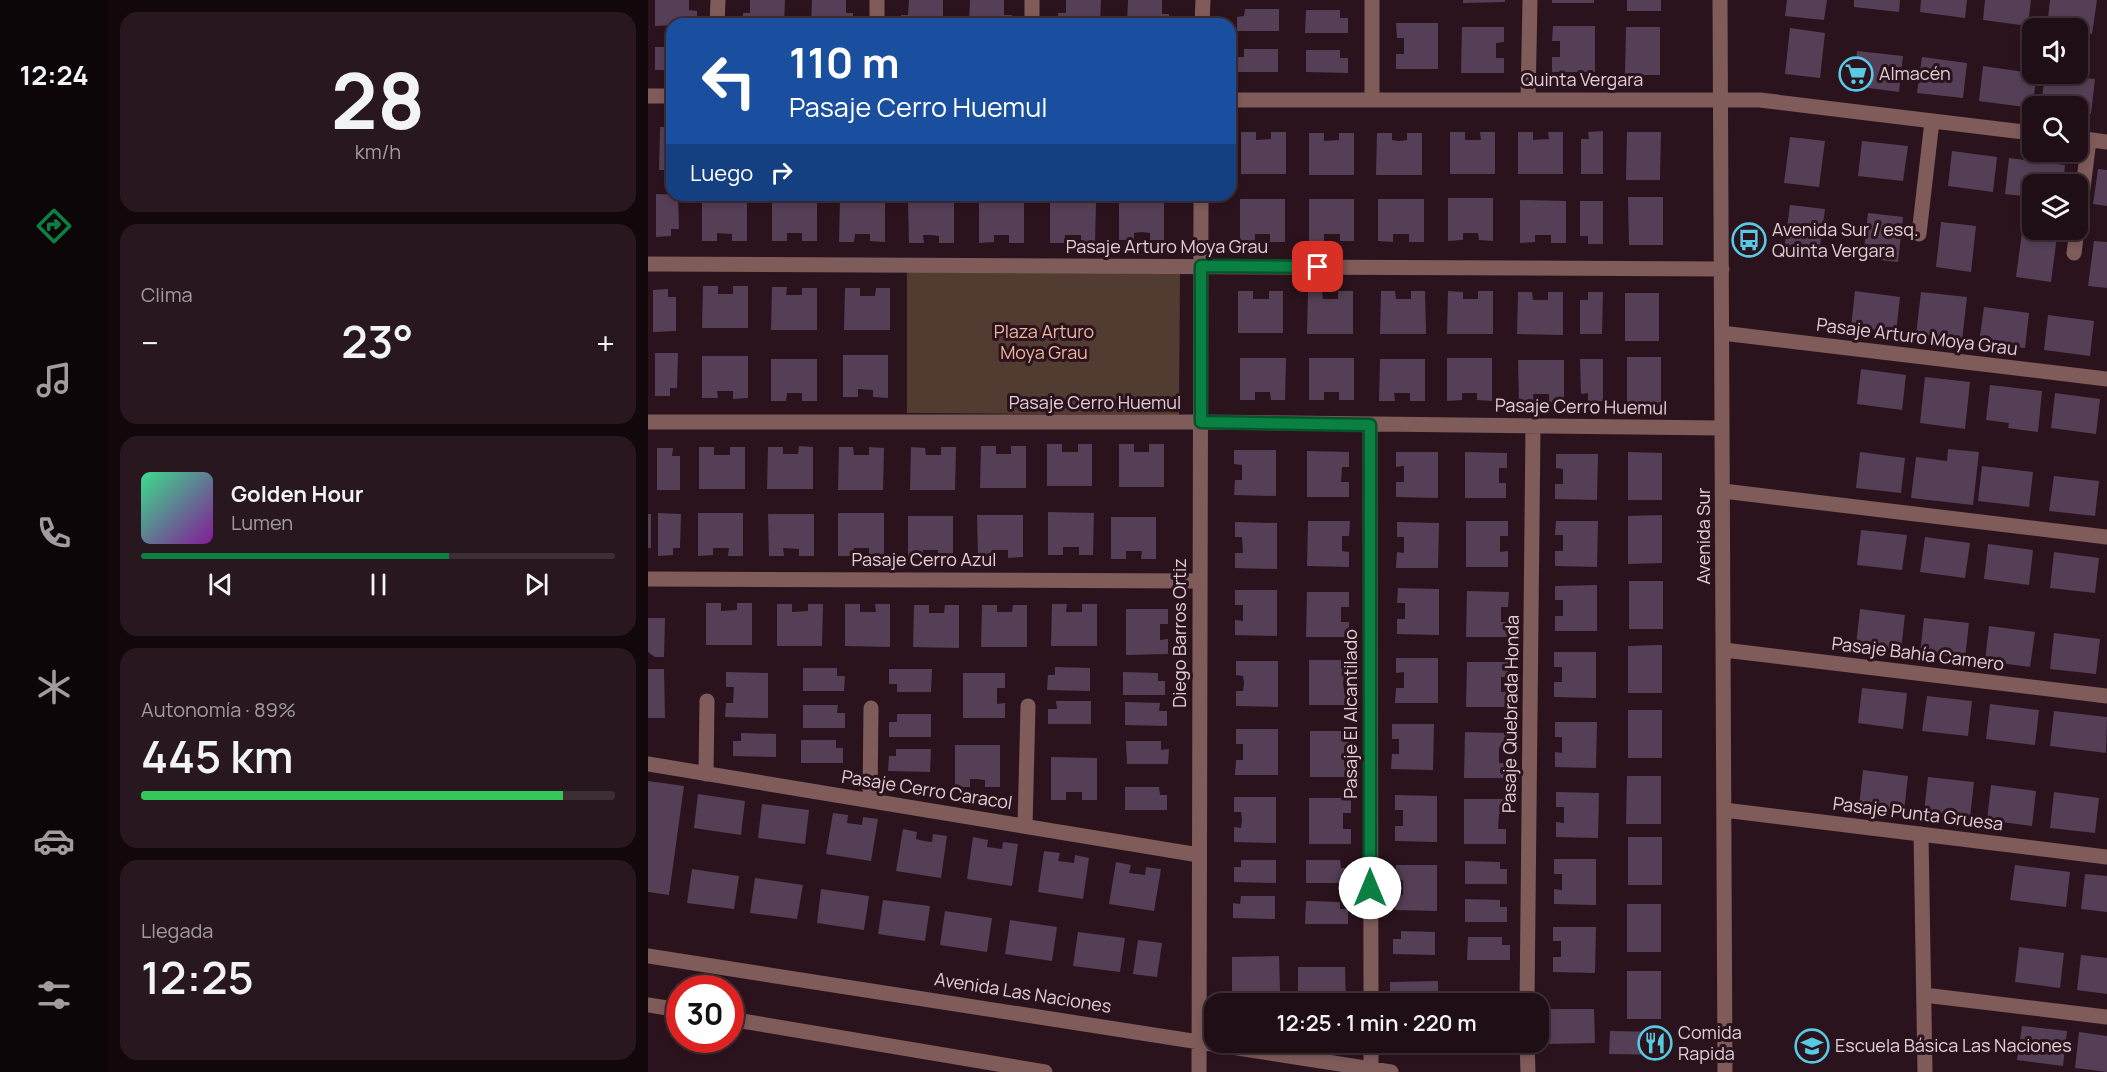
<!DOCTYPE html>
<html lang="es">
<meta charset="utf-8">
<style>
body{margin:0;font-family:Manrope,sans-serif;background:#28171f;color:#f1f3f6;height:100vh;display:flex;flex-direction:column;font-size:22px;white-space:nowrap}
*{box-sizing:border-box;margin:0}
p{font-size:20px;color:#a29ca1}
.icon{flex:none;width:33px;height:33px;fill:none;stroke:currentColor;stroke-width:2;stroke-linecap:round;stroke-linejoin:round}
.map{position:relative;flex:1;overflow:hidden}
.drawer{display:flex;flex-direction:column;gap:12px;padding:12px;background:#12080c;width:540px}
.drawer>*{flex:none}
.banner{position:absolute;left:18px;top:18px;width:570px;height:183px;border-radius:18px;box-shadow:0 3px 9px #0003,0 0 0 2px #3d2e35;background:#1a4fa0;color:#fff;overflow:hidden}
.controls{position:absolute;left:1374px;top:18px;display:grid;gap:12px}
.controls a{display:grid;place-items:center;width:66px;height:66px;border-radius:12px;background:#200e16;box-shadow:0 3px 9px #0003,0 0 0 2px #3d2e35;font-size:30px}
.speed{position:absolute;left:18px;top:975px;display:flex;gap:12px;font-size:30px;font-weight:700;text-align:center}
.speed>*{display:grid;place-content:center;width:78px;height:78px;border-radius:50%;background:#200e16;box-shadow:0 3px 9px #0003,0 0 0 2px #3d2e35;line-height:1}
.speed .limit{border:9px solid #d22;background:#fff;color:#111}
.pin{position:absolute;display:grid;place-items:center;width:51px;height:51px;color:#fff;margin:-26px;border-radius:12px;box-shadow:0 3px 9px #0006}
.me{position:absolute;width:66px;margin:-33px;rotate:0deg;stroke-linejoin:round;filter:drop-shadow(0 0 4px #0008)}
.turn{display:flex;align-items:center;gap:21px;height:126px;padding:0 24px;font-size:27px}
.turn .icon{width:78px;height:78px;stroke-width:2.5}
.turn b{display:block;font-size:42px;line-height:51px}
.then{display:flex;align-items:center;height:57px;padding:0 24px;background:#0003;gap:12px;font-size:22px}
.big{font-size:45px;font-weight:600;line-height:1.1}
.drawer .tile{flex:1;display:flex;flex-direction:column;justify-content:center;gap:9px;min-width:0;padding:0 21px;border-radius:18px;background:#28171f}
.drawer .dial{align-items:center;gap:0}
.dial b{font-size:78px;line-height:1}
.song{display:flex;align-items:center;gap:18px}
.cover{width:72px;height:72px;border-radius:9px;background:linear-gradient(135deg,hsl(150 70% 55%),hsl(290 70% 35%))}
.played{height:6px;border-radius:3px;background:linear-gradient(90deg,#0b8043 65%,#3d2e35 65%)}
.keys{display:flex;justify-content:space-around;direction:ltr}
.heat{display:flex;justify-content:space-between;align-items:center;font-size:33px;direction:ltr}
.charge{height:9px;border-radius:4px;background:linear-gradient(90deg,#34c759 89%,#3d2e35 0)}
.trip{position:absolute;left:556px;top:993px;width:345px;height:60px;border-radius:18px;background:#200e16;box-shadow:0 3px 9px #0003,0 0 0 2px #3d2e35;font-weight:600;line-height:60px;text-align:center}
main{display:flex;flex:1;min-height:0}
.tabs{display:flex;flex-direction:column;width:108px;justify-content:space-around;align-items:center;background:#0d0609;color:#a29ca1}
.tabs .icon{width:42px;height:42px}
.tabs .selected{color:#0b8043}
.tabs b{font-size:27px;color:#f1f3f6}
.map>svg:first-child{display:block}
</style>
<main>
<nav class="tabs">
<b>12:24</b>
<svg class="icon selected" aria-label="directions" viewBox="0 0 24 24"><path d="M12 3l9 9-9 9-9-9zM9 14v-3h6M13 9l2 2-2 2"/></svg>
<svg class="icon" aria-label="music" viewBox="0 0 24 24"><path d="M9 18V5l10-2v13"/><circle cx="6" cy="18" r="3"/><circle cx="16" cy="16" r="3"/></svg>
<svg class="icon" aria-label="phone" viewBox="0 0 24 24"><path d="M5 4h4l2 5-3 2q2 4 5 5l2-3 5 2v4C11 20 4 13 5 4z"/></svg>
<svg class="icon" aria-label="climate" viewBox="0 0 24 24"><path d="M12 3v18M4 7l16 10M4 17L20 7"/></svg>
<svg class="icon" aria-label="car" viewBox="0 0 24 24"><path d="M5 17H2v-5l4-1 3-4h7l3 4 3 1v5h-3M9 17h6M6 11h13"/><circle cx="7" cy="17" r="2"/><circle cx="17" cy="17" r="2"/></svg>
<svg class="icon" aria-label="filters" viewBox="0 0 24 24"><path d="M4 7h16M4 17h16"/><circle cx="9" cy="7" r="2"/><circle cx="15" cy="17" r="2"/></svg>
</nav>
<section class="drawer">
<div class="tile dial"><b>28</b><p>km/h</p></div>
<div class="tile"><p>Clima</p>
<div class="heat"><a>−</a><b class="big">23°</b><a>+</a></div>
</div>
<div class="tile">
<div class="song"><i class="cover"></i><div><b>Golden Hour</b><p>Lumen</p></div></div>
<div class="played"></div>
<div class="keys"><svg class="icon" aria-label="previous" viewBox="0 0 24 24"><path d="M18 5L8 12l10 7zM5 5v14"/></svg><svg class="icon" aria-label="pause" viewBox="0 0 24 24"><path d="M8 5v14M16 5v14"/></svg><svg class="icon" aria-label="next" viewBox="0 0 24 24"><path d="M6 5l10 7-10 7zM19 5v14"/></svg></div>
</div>
<div class="tile"><p>Autonomía · 89%</p><b class="big">445 km</b><div class="charge"></div></div>
<div class="tile"><p>Llegada</p><b class="big">12:25</b></div>
</section>
<div class="map">
<svg width="1459" height="1072" viewBox="0 0 1459 1072">
<rect width="100%" height="100%" fill="#2b131d"/>
<path fill="#523c32" d="M259,270H532L531,415L259,413Z"/>
<path fill="#553f56" d="M7,0H41V10L49,11V24L7,26Z
M102,0H137L136,24H94L95,13H102Z
M164,0H198V13H205V24H163Z
M261,0H295V24H253V15H260Z
M322,0H356V15H364L363,24H321Z
M418,0H453L452,24H410V13H418Z
M480,0H514V14H521V24H479Z
M815,0H857V2L815,3Z
M904,0H946V3H904Z
M979,0H1013V11H979Z
M1139,0H1179L1176,20L1137,16Z
M1206,0H1252L1251,12L1206,7Z
M1273,0H1319L1317,18L1272,12Z
M1337,0H1383L1380,26L1335,20Z
M1402,0H1449L1444,34L1430,33V28H1399Z
M597,9H631V31H589V17L596,16Z
M658,10H692V18H700V33H657Z
M748,23H790V69H748V54H756V38H749Z
M905,26H947V72H904V57H912V41H904Z
M814,27H856V42L848,43V58H856V73H813Z
M978,27H1012V75H977Z
M1142,28L1177,33L1172,78L1137,74Z
M7,47H24V70H7Z
M596,49H630V72H588V57H596Z
M658,50H692V58H700V73L658,72Z
M1209,51L1255,56L1251,92L1206,86Z
M1274,57L1319,63L1315,98L1269,93Z
M1335,66L1389,74L1384,108L1331,101Z
M1397,74L1447,79L1443,114L1430,112V106H1393Z
M12,127H24V170H11Z
M955,131V174H933V139H941L940,132Z
M593,132H608V140L623,139V132H638V174H593Z
M802,132H817V140H833L832,132H847V174H802Z
M870,132H885V140L901,139L900,132H915V174H870Z
M979,132H1013L1012,180H978Z
M661,133H676V141L691,140V133H706V175H661Z
M729,133H744V140L751,141L759,140V133H774V175H728Z
M1142,137L1177,141L1171,187L1136,183Z
M1214,141L1260,146L1255,181L1210,176Z
M1304,151L1349,157L1345,192L1300,186Z
M1361,158L1417,165L1415,184H1384V197L1357,194Z
M1450,169L1459,170V206L1445,204Z
M8,194L30,195L31,229H23V236L8,237Z
M980,197H1015V245H981Z
M124,198L169,199V241H154V233H139V241H124Z
M471,198H516V240H502V233L494,232L486,233V240H471Z
M800,198H845V241L831,240L830,233H815V240L800,241Z
M54,199H99V241H84V234L69,233V241H54Z
M192,199H237V242L222,241V234H207L206,242H191Z
M592,199H637V242H622V234H607V242H592Z
M661,199H706V241H692V234H676V241H661Z
M730,199H776V242H761V234H745V242L730,241Z
M331,200L376,201V243H361V235H346V242L331,243Z
M872,200L918,201V243H903V235H887V242L872,243Z
M260,201H306V243H291V236L283,235H275L276,243H261Z
M402,201H448L447,243H433V235H417V243H402Z
M932,201H955V244H940V236H932Z
M1142,205L1177,209L1171,254L1136,250Z
M1220,213L1255,217L1250,262L1215,258Z
M1293,222L1328,226L1323,272L1288,267Z
M1374,232L1409,236L1403,282L1368,277Z
M1446,241L1459,242V288L1440,286Z
M55,286H70V294H85V286H100V328H54Z
M124,287H139L138,295H154V288H169V330H123Z
M197,288H212V296H227L228,288H242V330H196Z
M20,289V297H28V331L5,332V290Z
M590,291H605V299H621V291H635V333H590Z
M660,291L674,292L675,299H690V291H705V334H659Z
M733,291H747L748,299H763V291H777L778,334H732Z
M800,291L815,292V299H830V291H845V334H799Z
M1207,291L1252,297L1248,332L1203,327Z
M870,292H884L885,300H900V292H915V335L869,334Z
M940,292H955L954,334H932V300H940Z
M1273,292L1319,297L1314,341L1268,335Z
M977,293H1011V341H977Z
M1336,307L1381,313L1377,348L1331,343Z
M1400,315L1446,321L1442,356L1396,350Z
M7,353H30L29,388H22V396H7Z
M195,355H240V398L225,397V390L210,389V397H195Z
M54,356H100V398L85,399V391H69L70,398H54Z
M979,357H1013V405H979Z
M592,358H638L637,400H623L622,392H607V400H592Z
M661,358H706V400H691V392H676V400H661Z
M799,358H844V401L829,400V393H814V400L799,401Z
M123,359H169V401H154V393H139L138,401H123Z
M732,359H777V401H762V393H746L747,401H731Z
M932,359H955V401H940V393L933,394Z
M870,360H916V402H901V394H885L886,402H871Z
M1213,369L1258,375L1254,410L1209,404Z
M1277,377L1322,382L1317,429L1272,423Z
M1342,385L1394,391L1390,432L1360,428L1361,423L1338,420Z
M1407,393L1452,399L1448,434L1403,428Z
M399,444H414V452H430V444H444V486H399Z
M471,444H486V452H501V444H516V487H471Z
M151,446L165,447V489H119L120,447H135V454H150Z
M333,446H348V454H363V446H378V488H332Z
M51,447H66V455H82V447H97V489H51Z
M191,447H205L206,455H221V447L236,448L235,490H190Z
M263,447L277,448L278,455H293V447H308L307,490H262Z
M9,448H25L24,456H32V490H9Z
M1300,449L1331,452L1325,505L1263,498L1268,457L1299,461Z
M586,450H628V496L586,495L587,480H594V465L586,464Z
M659,451L701,452V467H694L693,482H701V497H659Z
M748,452H790V498L748,497V482H756V466L748,467Z
M817,452L859,453V468H851V483H858V498H817Z
M980,452L1014,453V500H980Z
M1212,452L1257,458L1253,493L1208,488Z
M908,454H950L949,500L907,499V484H915V469L908,468Z
M1334,466L1385,472L1381,507L1330,501Z
M1406,476L1451,481L1447,516L1401,511Z
M400,512L446,513L445,555H431V547H415V555H400Z
M10,513L33,514L32,548H25V555L10,556Z
M50,513H95V556H80L81,548H65V555L50,556Z
M190,513H236V556H221V548H206L205,556H190Z
M0,514H3V548H0Z
M120,514H166V556H151V549L135,548L136,556H121Z
M329,515H375V557L360,558V550H344L345,558L330,557Z
M1014,515V563L980,564V516Z
M260,516H305V558H290V550H275V558H260Z
M463,517H508V559H493L494,551H478V559H463Z
M660,521H702L701,536H694V551L701,552V567L659,566Z
M818,521H860V536H852V552L860,551V567H818Z
M908,521H950L949,567L907,566V551H915V535H907Z
M587,522L629,523V569L587,568V553H595L594,537H587Z
M749,522L791,523L790,568H748L749,552L756,553V537H749Z
M1213,530L1259,535L1254,570L1209,565Z
M1277,537L1322,543L1317,578L1272,572Z
M1340,544L1385,550L1381,585L1336,579Z
M1406,552L1451,558L1447,593L1402,588Z
M981,581H1015V629H981Z
M949,585V631H907V616H915V600H907V586Z
M750,588L791,589V635L749,634V619H757V603H749Z
M587,590H629V636L587,635V620L595,621V605H587Z
M819,591L861,592L860,607H853V622H860V637H818Z
M659,592H701V607H693V622H701V637H658Z
M58,603H73V611L89,610V603H104V645H58Z
M129,604H144V612L160,611V604H175L174,646H129Z
M197,604H212V612H228L227,604H242V647L197,646Z
M404,604H419L418,612H434V604H449V646H403Z
M266,605H281V613H296L297,605H311V648L265,647Z
M334,605H349V612H364L365,605H379V647H333Z
M478,609H520V624H512V640L520,639V654L478,655Z
M1212,609L1257,615L1253,650L1208,645Z
M0,618H17L16,657H7L0,652Z
M1276,618L1321,623L1317,658L1272,653Z
M1341,626L1387,632L1382,667L1337,661Z
M1406,633L1452,639L1448,674L1402,669Z
M1014,645V693H980V646Z
M906,652H948V698L906,697V682H914V667H906Z
M748,658H790V703H747L748,688H756V672L748,673Z
M661,660H703V675H696L695,683L696,690L703,691V705H661Z
M588,661H630V707L588,706V691H595L596,683L595,676L588,675Z
M819,662H861L860,677H853V692H860V707H818Z
M407,667L442,668V691L399,690L400,675H407Z
M155,668H189V676H197L196,691H155Z
M0,669H16L17,718H0Z
M241,669H284L283,692H249V684H241Z
M78,672L120,673V718L77,717L78,703H85L86,687H78Z
M475,672L510,673V681H517V695H475Z
M315,673H357V688H349V704L357,703V718H315Z
M1214,688L1259,693L1255,729L1210,723Z
M1279,696L1324,701L1320,736L1274,731Z
M408,701H443V724H400V709H409Z
M477,702L512,703L511,711H519V726L477,725Z
M1342,704L1391,710L1387,745L1338,739Z
M155,705H190L189,713H197V728H155Z
M980,710H1014V758H980Z
M1406,711L1459,717L1458,753L1402,746Z
M249,714H283V737H241V722H249Z
M907,722H949L948,768L907,767V752L914,753V737H907Z
M744,724H786L785,770L743,769L744,754H751V739H744Z
M588,729H630V775H587L588,760H595V744H588Z
M662,731H704V746H696V762L704,761V777H662Z
M817,732L859,733V747H851V763H859V778H816Z
M93,733L128,734V757L85,756V741H93Z
M153,740H188V748H195V763H153Z
M478,741H513V750L521,749L520,764H479Z
M307,745H352V787H337V780L329,779H322V787H307Z
M248,749H283L282,772L240,771L241,756H248Z
M403,757L449,758V800H434V792H418V800H403Z
M1215,770L1260,776L1256,811L1211,806Z
M979,776H1013V824H978Z
M1280,777L1326,782L1322,818L1276,812Z
M0,781L36,786L21,895L0,892Z
M1343,785L1388,791L1384,826L1339,820Z
M477,787H511L512,795H519V810H477Z
M908,792L951,793L950,838L908,837V822L916,823V807H908Z
M1406,792L1451,798L1447,833L1402,828Z
M50,794L97,801L93,835L46,828Z
M747,795L789,796V842L747,841V826H755V810H747Z
M586,797H628V843L586,842V827L593,828L594,820L593,812H586Z
M661,798H703V813H695V829H703V844H661Z
M816,799H859L858,814H851L850,829H858V844H816Z
M114,804L161,810L157,844L110,838Z
M185,813L200,815L199,823L214,825L215,817L230,819L223,861L178,854Z
M255,829L269,832L268,839L276,841L284,842L285,834L299,836L293,878L248,871Z
M325,837L340,840L339,847L354,849L355,842L370,844L364,886L319,879Z
M980,837H1014V885H980Z
M396,851L412,853L410,861L426,863L427,855L441,858L435,899L390,892Z
M906,859H948V905L906,904V889L914,890V874H906Z
M593,860H628V883L586,882V867H593Z
M658,860H692L693,868H700V883H658Z
M817,861L852,862V869H859V884H817Z
M468,862L483,865L481,873L497,875L498,867L513,869L506,911L461,904Z
M748,865H789V911L747,910V895H755V880H747Z
M1367,865L1422,872L1418,907L1362,900Z
M44,869L91,876L86,909L39,903Z
M1437,874L1459,876V912L1433,909Z
M107,878L155,885L149,919L102,913Z
M173,889L221,896L216,930L169,923Z
M593,896H627V919L585,918V903L592,904Z
M817,899L852,900V907H859V922H817Z
M235,900L282,906L277,941L230,934Z
M658,901L692,902V909H700V924H657Z
M979,904H1013V952H979Z
M297,911L344,918L339,952L292,945Z
M362,920L409,927L404,961L357,954Z
M905,927H948L947,973L905,972V957H913V941H905Z
M753,931L787,932V955L745,954V939H753Z
M430,932L477,938L472,972L425,966Z
M820,937H854V945H862V960H819Z
M490,940L514,943L509,977L485,974Z
M1371,947L1416,953L1412,988L1367,982Z
M1433,955L1459,958V994L1429,990Z
M631,956L632,991L584,992V957Z
M650,967H697L698,1002H650Z
M979,971H1013V1019H979Z
M790,981V1004H742V982Z
M856,991V1004H809V992Z
M899,1009H946L947,1043L899,1044Z
M1374,1026L1419,1031L1415,1066L1369,1060Z
M962,1031L1018,1032L1017,1055L961,1054Z
M1431,1032L1459,1036V1072L1427,1068Z"/>
<g fill="none" stroke-linecap="round" stroke-linejoin="round">
<path stroke="#7f5b5a" stroke-width="15" d="M724,0V99
M1072,0L1077,1072
M69,24L70,0
M229,24V0
M384,24V0
M554,24L555,0
M0,96H24
M880,99L882,0
M582,100H1112L1384,133
M1430,138L1459,142
M1430,228L1441,140
M1271,234L1284,121
M1426,253L1429,230
M0,264L1074,269
M1074,333L1459,379
M0,422H553L1074,428
M722,425L723,1004
M1075,491L1459,537
M0,579L552,581
M1076,650L1459,696
M0,764L551,855
M58,774L59,701
M222,800L223,708
M1076,810L1459,857
M377,826L380,706
M1273,834L1277,1072
M0,956L743,1072
M1276,995L1459,1017
M879,1004L885,426
M0,1005L32,1010
M82,1019L397,1072
M723,1042V1069
M879,1042L880,1072
M551,1072L553,195"/>
</g>
<g fill="none" stroke-linecap="round" stroke-linejoin="round">
<g stroke="#07532c" stroke-width="15">
<path id="route" d="M670,267L553,266V422L722,425V888"/>
</g>
<use href="#route" stroke="#0b8043" stroke-width="10"/>
</g>
<defs>
<g id="supermarket-ring" transform="scale(1.725)"><circle r="9.5" fill="#2b131d" stroke="#58c9e3" stroke-width="1.5"/><path d="M-6-5.5h2.5l.6 2H6L4.5 2H-2.5L-4.4-4H-6ZM-1.5 3.2a1.3 1.3 0 1 0 .1 0ZM3 3.2a1.3 1.3 0 1 0 .1 0Z" fill="#58c9e3"/></g>
<g id="bus-ring" transform="scale(1.725)"><circle r="9.5" fill="#2b131d" stroke="#58c9e3" stroke-width="1.5"/><path d="M-5-6H5V4H4V6H2V4H-2V6H-4V4H-5ZM-3.5-4V0h7V-4ZM-3.5 1.2v1.5H-2V1.2ZM2 1.2v1.5H3.5V1.2Z" fill="#58c9e3"/></g>
<g id="restaurant-ring" transform="scale(1.725)"><circle r="9.5" fill="#2b131d" stroke="#58c9e3" stroke-width="1.5"/><path d="M-5-6h1v4h1v-4h1v4h1v-4h1v5L-1.5 .5V6h-2V.5L-5-1ZM5-6V6H3V1.5H1.5Q1.5-4 5-6Z" fill="#58c9e3"/></g>
<g id="school-ring" transform="scale(1.725)"><circle r="9.5" fill="#2b131d" stroke="#58c9e3" stroke-width="1.5"/><path d="M0-5L7-2L0 1L-7-2ZM-4 1L0 2.5L4 1V4Q0 6-4 4Z" fill="#58c9e3"/></g>
</defs>
<g fill-rule="evenodd">
<use href="#supermarket-ring" x="1208" y="74"/>
<use href="#bus-ring" x="1101" y="240"/>
<use href="#restaurant-ring" x="1007" y="1043"/>
<use href="#school-ring" x="1164" y="1046"/>
</g>
<g text-anchor="middle" stroke-width="6" stroke-linejoin="round" paint-order="stroke">
<g font-size="18" fill="#e0cfd5" stroke="#2b131d" text-anchor="start">
<text x="1231" y="80">Almacén</text>
<text x="1124" y="236">Avenida Sur / esq.<tspan x="1124" dy="21">Quinta Vergara</tspan></text>
<text x="1030" y="1039">Comida<tspan x="1030" dy="21">Rapida</tspan></text>
<text x="1187" y="1052">Escuela Básica Las Naciones</text>
</g>
<g font-size="18" fill="#e0cfd5" stroke="#2b131d">
<text x="934" y="86">Quinta Vergara</text>
<text x="519" y="253">Pasaje Arturo Moya Grau</text>
<text transform="translate(1269 337) rotate(7)" y="6">Pasaje Arturo Moya Grau</text>
<text x="447" y="409">Pasaje Cerro Huemul</text>
<text transform="translate(933 407) rotate(1)" y="6">Pasaje Cerro Huemul</text>
<text transform="translate(1056 536) rotate(-90)" y="6">Avenida Sur</text>
<text x="276" y="566">Pasaje Cerro Azul</text>
<text transform="translate(532 633) rotate(-90)" y="6">Diego Barros Ortiz</text>
<text transform="translate(1270 654) rotate(7)" y="6">Pasaje Bahía Camero</text>
<text transform="translate(703 714) rotate(-90)" y="6">Pasaje El Alcantilado</text>
<text transform="translate(863 714) rotate(-89)" y="6">Pasaje Quebrada Honda</text>
<text transform="translate(279 790) rotate(9)" y="6">Pasaje Cerro Caracol</text>
<text transform="translate(1270 814) rotate(7)" y="6">Pasaje Punta Gruesa</text>
<text transform="translate(375 993) rotate(9)" y="6">Avenida Las Naciones</text>
</g>
<g font-size="18" fill="#efb69a" stroke="#2b131d">
<text x="396" y="338">Plaza Arturo<tspan x="396" dy="21">Moya Grau</tspan></text>
</g>
</g>
</svg>
<div class="controls">
<a><svg class="icon" aria-label="sound" viewBox="0 0 24 24"><path d="M4 9h4l5-4v14l-5-4H4zM17 9q2 3 0 6"/></svg></a>
<a><svg class="icon" aria-label="search" viewBox="0 0 24 24"><circle cx="10" cy="10" r="6"/><path d="M15 15l6 6"/></svg></a>
<a><svg class="icon" aria-label="layers" viewBox="0 0 24 24"><path d="M12 4l9 5-9 5-9-5zM3 14l9 5 9-5"/></svg></a>
</div>
<div class="speed"><div class="limit">30</div></div>
<div class="pin" style="left:670px;top:267px;background:#d93025"><svg class="icon" aria-label="arrive" viewBox="0 0 24 24"><path d="M6 21V4h12l-3 4 3 4H6"/></svg></div>
<svg class="me" style="left:722px;top:888px" viewBox="-20 -20 40 40"><circle r="19" fill="#fff"/><path d="M0-13L10 11 0 6-10 11z" fill="#0b8043"/></svg>
<div class="trip">12:25 · 1 min · 220 m</div>
<div class="banner">
<div class="turn"><svg class="icon" aria-label="left" viewBox="0 0 24 24"><path d="M17 20v-9H6M10 6l-5 5 5 5"/></svg><div><b>110 m</b>Pasaje Cerro Huemul</div></div>
<div class="then">Luego<svg class="icon" aria-label="right" viewBox="0 0 24 24"><path d="M7 20v-9h11M14 6l5 5-5 5"/></svg></div>
</div>
</div>
</main>
